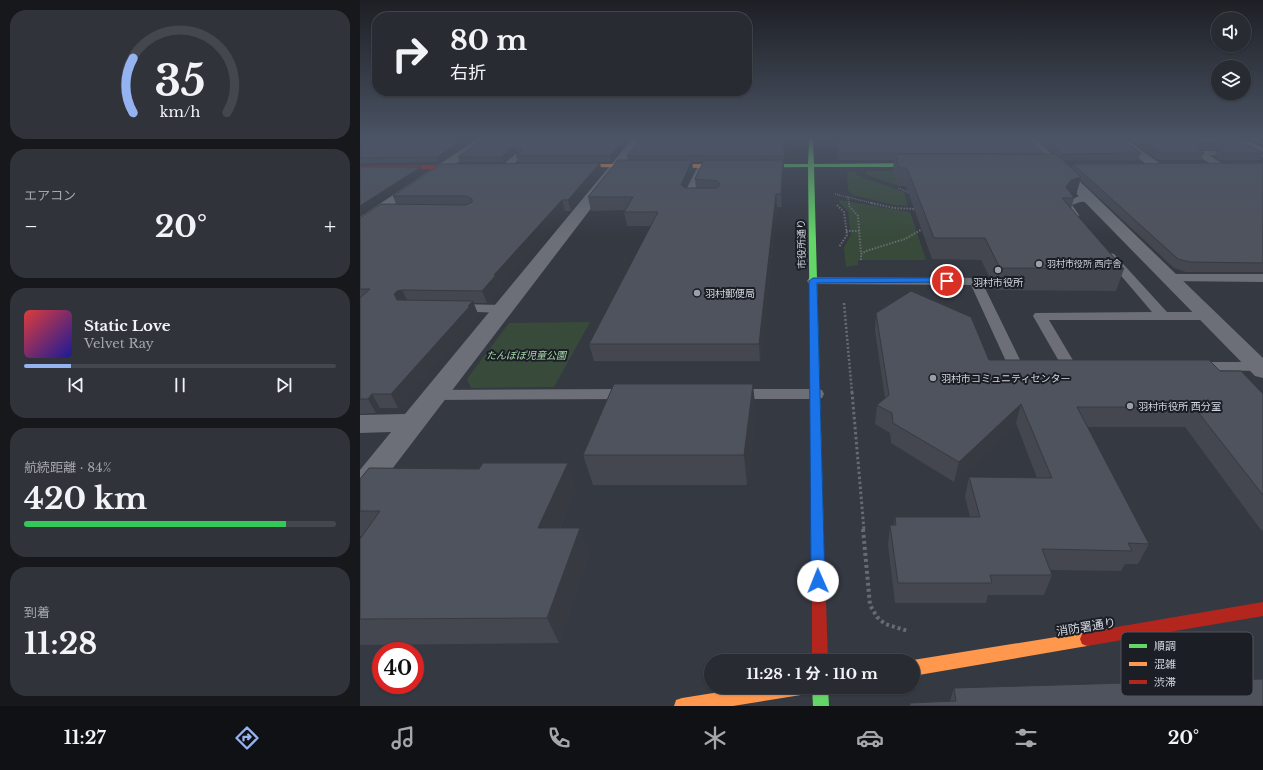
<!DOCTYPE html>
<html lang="ja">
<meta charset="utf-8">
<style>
body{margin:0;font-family:"Libre Baskerville","Noto Sans JP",serif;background:#30333a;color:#f1f3f6;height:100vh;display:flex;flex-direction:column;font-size:15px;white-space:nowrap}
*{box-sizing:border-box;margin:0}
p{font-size:13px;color:#a5a7ac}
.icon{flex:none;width:22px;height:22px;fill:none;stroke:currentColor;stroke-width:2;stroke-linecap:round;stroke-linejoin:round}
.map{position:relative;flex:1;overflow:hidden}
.sheet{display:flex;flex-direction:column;gap:10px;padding:10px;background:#16181c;width:360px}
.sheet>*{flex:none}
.hud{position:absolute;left:12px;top:12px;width:380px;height:84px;border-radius:16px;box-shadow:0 1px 3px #0004,0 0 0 1px #44474d;background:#282b32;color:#f1f3f6;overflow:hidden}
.tools{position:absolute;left:851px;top:12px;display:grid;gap:8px}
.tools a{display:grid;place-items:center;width:40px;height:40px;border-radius:50%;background:#282b32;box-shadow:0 1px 3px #0004,0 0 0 1px #44474d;font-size:20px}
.speed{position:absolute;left:12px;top:642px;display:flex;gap:8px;font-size:20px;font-weight:700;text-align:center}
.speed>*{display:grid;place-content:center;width:52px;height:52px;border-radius:50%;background:#282b32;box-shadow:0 1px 3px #0004,0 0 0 1px #44474d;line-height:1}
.speed .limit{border:6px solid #d22;background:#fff;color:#111}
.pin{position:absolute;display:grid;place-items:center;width:34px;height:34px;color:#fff;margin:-17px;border:2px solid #fff;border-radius:50%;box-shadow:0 1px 4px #0007}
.me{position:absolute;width:44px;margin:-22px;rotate:359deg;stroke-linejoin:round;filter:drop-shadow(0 0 3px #0008)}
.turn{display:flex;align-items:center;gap:14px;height:84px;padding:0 12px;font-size:18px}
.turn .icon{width:52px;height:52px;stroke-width:2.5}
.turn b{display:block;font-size:28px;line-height:34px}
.big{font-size:30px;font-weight:700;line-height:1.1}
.sheet .widget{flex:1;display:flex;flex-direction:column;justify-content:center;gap:6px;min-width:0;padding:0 14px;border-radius:16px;background:#30333a}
.sheet .dial{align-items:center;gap:0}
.dial svg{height:104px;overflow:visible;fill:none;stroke:#44474d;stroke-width:7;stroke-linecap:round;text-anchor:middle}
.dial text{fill:#f1f3f6;stroke:none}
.song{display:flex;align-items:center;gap:12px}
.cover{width:48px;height:48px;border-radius:6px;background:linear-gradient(135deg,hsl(0 70% 55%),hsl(240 70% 35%))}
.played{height:4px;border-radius:2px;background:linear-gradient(90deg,#95b2f1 15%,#44474d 15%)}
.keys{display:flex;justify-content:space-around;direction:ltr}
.heat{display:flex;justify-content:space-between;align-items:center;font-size:22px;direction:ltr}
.charge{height:6px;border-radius:3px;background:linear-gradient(90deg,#34c759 84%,#44474d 0)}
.trip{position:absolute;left:344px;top:654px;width:216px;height:40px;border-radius:20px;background:#282b32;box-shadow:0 1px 3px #0004,0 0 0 1px #44474d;font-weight:700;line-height:40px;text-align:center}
.dock{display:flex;height:64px;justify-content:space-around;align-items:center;background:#101114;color:#a5a7ac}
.dock .icon{width:28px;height:28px}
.dock .selected{color:#95b2f1}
.dock b{font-size:18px;color:#f1f3f6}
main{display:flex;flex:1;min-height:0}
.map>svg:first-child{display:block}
</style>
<main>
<section class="sheet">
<div class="widget dial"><svg viewBox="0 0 100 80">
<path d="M14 69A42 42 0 1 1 86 69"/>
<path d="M14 69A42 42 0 0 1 14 27" stroke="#95b2f1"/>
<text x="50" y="56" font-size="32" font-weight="700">35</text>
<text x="50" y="72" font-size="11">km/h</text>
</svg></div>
<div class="widget"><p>エアコン</p>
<div class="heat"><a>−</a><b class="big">20°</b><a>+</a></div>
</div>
<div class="widget">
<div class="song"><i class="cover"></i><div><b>Static Love</b><p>Velvet Ray</p></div></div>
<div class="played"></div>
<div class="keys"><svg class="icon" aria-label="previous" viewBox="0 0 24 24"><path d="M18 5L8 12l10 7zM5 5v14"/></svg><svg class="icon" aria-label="pause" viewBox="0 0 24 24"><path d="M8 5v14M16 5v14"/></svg><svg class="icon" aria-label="next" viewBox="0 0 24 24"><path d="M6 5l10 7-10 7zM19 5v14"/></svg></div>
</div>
<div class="widget"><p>航続距離 · 84%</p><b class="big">420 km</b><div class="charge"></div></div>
<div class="widget"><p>到着</p><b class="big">11:28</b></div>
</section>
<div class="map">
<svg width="903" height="706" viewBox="0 0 903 706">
<rect width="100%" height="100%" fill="#353942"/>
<path fill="#384b3a" d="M496,171V174L501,177L544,192L548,206L534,205L493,195L488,190L487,172Z
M505,171H563L535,176L538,186L507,175Z
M479,200L550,212L566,260H498V265L486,267L484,247L491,235L488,212L480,203Z
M230,322L194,387L111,388L107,379L149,323Z"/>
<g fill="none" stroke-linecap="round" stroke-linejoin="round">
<path stroke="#696b72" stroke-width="1.5" stroke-dasharray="1 1" stroke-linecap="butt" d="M538,188L550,193
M475,194L516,204
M488,197L489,204"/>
<path stroke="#696b72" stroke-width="2" stroke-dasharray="1.5 1.5" stroke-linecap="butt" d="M489,203V206L498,216L501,254
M511,203L534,208L556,209
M477,205L484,212L487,235L479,247
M486,231H499
M501,260V254L506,251L545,239L564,228"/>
<path stroke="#696b72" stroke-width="2.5" stroke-dasharray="2 2" stroke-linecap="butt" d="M484,303L492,393"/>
<path stroke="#696b72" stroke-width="3" stroke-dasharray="2.5 2.5" stroke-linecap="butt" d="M492,392L504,530"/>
<path stroke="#696b72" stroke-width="4" stroke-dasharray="3 3" stroke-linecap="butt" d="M503,529L510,605L517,617L525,624L548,631"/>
<path fill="#6c6f77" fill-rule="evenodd" d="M836,151H859V155H849L864,165L860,168L857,167L836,155Z
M155,154H161L162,156L149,169H143V165Z
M342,163L346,166L334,194L341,195L343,197L338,200L325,198L323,196L338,166Z
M719,196H731L736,199L734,201L720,202L712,205L719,215L718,217H710L702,207V204Z
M750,253L754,254L807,312H848L853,313L855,316L853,319L848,320H689L717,367L714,370H704L673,316L675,313L792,312L746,258L744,256L746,254Z
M810,274H903V282L806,281L804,278Z
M453,277L620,278L661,362L671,364L674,367L671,370H650L611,285L449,284L447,281L449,278Z
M95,304L144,305L149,306L151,309L149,312L144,313L90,311L88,308L90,305Z
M836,362H899L903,363V371L831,370L828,367L831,364Z
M269,389L275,390L277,394L275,398L269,399L74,400L68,399L66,395L68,391L74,390Z
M375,389H456L462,390L464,394L462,398L456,399H375L369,398L367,394L369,390Z"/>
<path fill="#6c6f77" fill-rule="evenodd" d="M117,139H131L5,227L0,229V217Z
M272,139H284L10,498L0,501V470L31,432L0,433V415L45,414Z
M663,139H676L903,358V378L895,376Z
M752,139H766L802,165L796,169L792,168Z
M870,139H885L903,148V157Z"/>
<path fill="#63d668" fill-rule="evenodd" d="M449,139H453L454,164L563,163L566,165L563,167H454L464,542L463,546L458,547L453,546L452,542L448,167L365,168L362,166L365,164H448Z
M452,687H468L469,706H453Z"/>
<path fill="#ff974d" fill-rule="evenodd" d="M211,164H365L368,166L365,168L209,167L208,166Z
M727,632L732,634L734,639L732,644L727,646L553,676V661H551L553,660Z
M391,687H449L447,693L441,695L373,706H314L316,700L322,698Z"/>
<path fill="#b3261e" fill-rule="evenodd" d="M0,166L105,165L108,167L105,169L0,170Z
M458,537L463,538L464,542L468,661H452V542L453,538Z
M903,602V616L727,646L722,644L720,639L722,634L727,632Z"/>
<path stroke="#6e7078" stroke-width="1.5" stroke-dasharray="4.5 2.5" stroke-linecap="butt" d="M893,139L903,144"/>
</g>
<path fill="#444750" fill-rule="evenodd" d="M0,139H114L79,162L0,163Z
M124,139H270L251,162H158L156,156L160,152H155L144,162H100L98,157Z
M425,139L422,207H417L400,361H234L229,344L291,226H267L264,212L265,210L231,211L228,197L268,160L267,156ZM332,162H343L335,179L336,188H326L333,172Z
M476,139H669L683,154H694L678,139H761L781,153L778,160H703L712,168L713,164L903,163V272H826L814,268L720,180L716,195L713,196L714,198L711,209L764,269L756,291L636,290L621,260L572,259L546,186H538L533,171L534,160H478Z
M769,139H870L903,152V154L900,160H859L854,156L857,150H839L844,153L841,160H798Z
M242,172L211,211H205L140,285L141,287L127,303H113L118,314L114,318L115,319L38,408H20L16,413L0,414V218L36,204L33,196Z
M516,313L629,360L860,371L903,394V530H901L825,427H727L789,544L778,564H765L761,571L690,570L692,575L684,595H628L626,603H535L528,545L530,525H534L535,517H610L605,497L609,477L677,478L656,423L594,482L531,443L530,433L515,424L517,405L525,398L515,331Z
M396,413L387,485H233L223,455Z
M0,479L216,488L200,528H220L229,554L199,643L0,645V539L2,536H0Z
M594,688L903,706H549L550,703L590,701Z"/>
<path fill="#373a41" d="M104,139H114L79,162L77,157Z
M265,139H270L251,162L250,156Z
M153,147L155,152L144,162L142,157Z
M332,160L333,172L322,197L321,185Z
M423,160L424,172L422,207L421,194Z
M240,163L242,172L211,211L208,200Z
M61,167L63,173L0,215V206Z
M721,177L716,195L709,198L706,187L711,180Z
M416,194L417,207L400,361L399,344Z
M202,200L205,211L140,285L141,287L127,303L122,291L134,275Z
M42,290L48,302L40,307L34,294L37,291Z
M113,301L118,314L114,318L115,319L38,408L31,394Z
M393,384L396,413L387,485L384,455Z
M12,394L20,408L16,413L8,399Z
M661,404L656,423L594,482L599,462Z
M208,463L216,488L189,554L178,528Z
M220,528L229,554L199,643L187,618Z"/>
<path fill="#4f535d" stroke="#373a41" d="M0,139H104L77,157L0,158Z
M124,139H265L250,156H156L162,150L159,147H153L142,157H98Z
M281,139H424V156H267Z
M477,139H669L684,154L479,153Z
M687,139H761L781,153L702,154Z
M780,139H870L879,140L903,153H862L857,150L863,149V143H838L837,148L844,153H800Z
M535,154H696L721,177L711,180L706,187L714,198H702L764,269L640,268L625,238H574L547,168H539Z
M258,160H332L321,185L326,188H357L360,184L357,181L335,179L344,160H423L421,194H416L399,344H229L298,212H264L273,197H228Z
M240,163L208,200H202L134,275H136L122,291L42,290L37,291L34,294L37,300L113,301L108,306H110L31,394H12L8,399H0V298L10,289H0V218L21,204L106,205L112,202V199L106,196H33L81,164Z
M903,163V263L830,262L818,259L713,164Z
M0,167H61L0,206Z
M551,291L611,317L629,360H849L860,371H881L903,394V495L834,407H717L789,544L768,543L772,551L682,549L692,575H630L632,583H538L530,525H536L535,517H620L609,477L692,478L661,404L599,462L533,423L532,413L517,405L529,395L516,313Z
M254,384H393L384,455H223Z
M123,463H208L178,528H220L187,618L0,619V539L20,511H0V479L9,468L119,469Z
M903,679V706H550V703L596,701L594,688Z"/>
<linearGradient id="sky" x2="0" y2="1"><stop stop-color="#1d1f24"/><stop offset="0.58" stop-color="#4b5465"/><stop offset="1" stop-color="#4b5465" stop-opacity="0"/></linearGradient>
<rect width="903" height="238" fill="url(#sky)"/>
<path fill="#1a73e8" stroke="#114b97" d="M587,278L591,281L590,282L457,283L465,581L463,585L458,587L453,585L451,581L449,281L453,278Z"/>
<g fill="#9b9fa9" stroke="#1b1e25" stroke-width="1.5">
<circle cx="679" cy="264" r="4"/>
<circle cx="638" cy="270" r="4"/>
<circle cx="337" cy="293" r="4"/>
<circle cx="573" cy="378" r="4"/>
<circle cx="770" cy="406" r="4"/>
</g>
<g text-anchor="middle" stroke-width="4" stroke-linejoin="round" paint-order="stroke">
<g font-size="9" fill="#d2d6e0" stroke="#1b1e25" text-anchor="start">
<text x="687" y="267">羽村市役所 西庁舎</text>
</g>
<g font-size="10" fill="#d2d6e0" stroke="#1b1e25">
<text transform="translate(441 244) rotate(-91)" y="4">市役所通り</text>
</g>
<g font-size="10" fill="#d2d6e0" stroke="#1b1e25" text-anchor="start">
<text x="638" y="286" text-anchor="middle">羽村市役所</text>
<text x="345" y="297">羽村郵便局</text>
<text x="581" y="382">羽村市コミュニティセンター</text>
<text x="778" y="410">羽村市役所 西分室</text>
</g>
<g font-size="10" font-style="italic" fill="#a7d8aa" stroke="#1b1e25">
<text x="166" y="359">たんぽぽ児童公園</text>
</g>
<g font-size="12" fill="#d2d6e0" stroke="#1b1e25">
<text transform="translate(726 627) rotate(-9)" y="4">消防署通り</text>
</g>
</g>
<rect x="761" y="632" width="132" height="64" rx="6" fill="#1b1e25" stroke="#52555d" stroke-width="1"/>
<rect x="769" y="644" width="18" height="4" fill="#63d668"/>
<rect x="769" y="662" width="18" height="4" fill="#ff974d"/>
<rect x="769" y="680" width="18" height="4" fill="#b3261e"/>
<g font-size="11" fill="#d2d6e0">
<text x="794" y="650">順調</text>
<text x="794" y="668">混雑</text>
<text x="794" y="686">渋滞</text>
</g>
</svg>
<div class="tools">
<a><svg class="icon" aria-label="sound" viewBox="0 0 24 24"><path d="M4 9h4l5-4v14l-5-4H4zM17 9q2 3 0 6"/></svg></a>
<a><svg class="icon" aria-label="layers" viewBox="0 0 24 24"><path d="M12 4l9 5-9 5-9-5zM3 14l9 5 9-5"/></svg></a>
</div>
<div class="speed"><div class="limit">40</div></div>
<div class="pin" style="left:587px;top:281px;background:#d93025"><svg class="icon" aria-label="arrive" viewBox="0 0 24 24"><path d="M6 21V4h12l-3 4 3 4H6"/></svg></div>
<svg class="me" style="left:458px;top:581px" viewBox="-20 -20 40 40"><circle r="19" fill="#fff"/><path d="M0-13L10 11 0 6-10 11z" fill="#1a73e8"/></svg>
<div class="trip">11:28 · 1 分 · 110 m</div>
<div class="hud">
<div class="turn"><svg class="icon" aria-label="right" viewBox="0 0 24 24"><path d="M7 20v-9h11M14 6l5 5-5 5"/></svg><div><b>80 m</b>右折</div></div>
</div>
</div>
</main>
<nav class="dock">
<b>11:27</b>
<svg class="icon selected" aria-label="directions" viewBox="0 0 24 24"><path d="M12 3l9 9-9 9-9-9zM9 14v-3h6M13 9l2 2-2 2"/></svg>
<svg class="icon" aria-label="music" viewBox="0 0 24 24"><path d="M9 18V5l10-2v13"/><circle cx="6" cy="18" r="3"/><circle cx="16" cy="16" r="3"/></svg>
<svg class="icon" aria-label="phone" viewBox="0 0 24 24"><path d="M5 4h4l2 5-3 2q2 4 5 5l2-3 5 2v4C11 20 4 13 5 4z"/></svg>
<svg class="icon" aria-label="climate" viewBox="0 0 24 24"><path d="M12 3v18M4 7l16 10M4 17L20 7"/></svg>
<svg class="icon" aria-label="car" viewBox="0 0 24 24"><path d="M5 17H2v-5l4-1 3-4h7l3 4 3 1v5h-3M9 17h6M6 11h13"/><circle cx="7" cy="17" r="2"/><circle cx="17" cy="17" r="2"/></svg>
<svg class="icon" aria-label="filters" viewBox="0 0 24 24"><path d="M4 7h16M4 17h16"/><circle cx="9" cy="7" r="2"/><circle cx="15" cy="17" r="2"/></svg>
<b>20°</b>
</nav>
